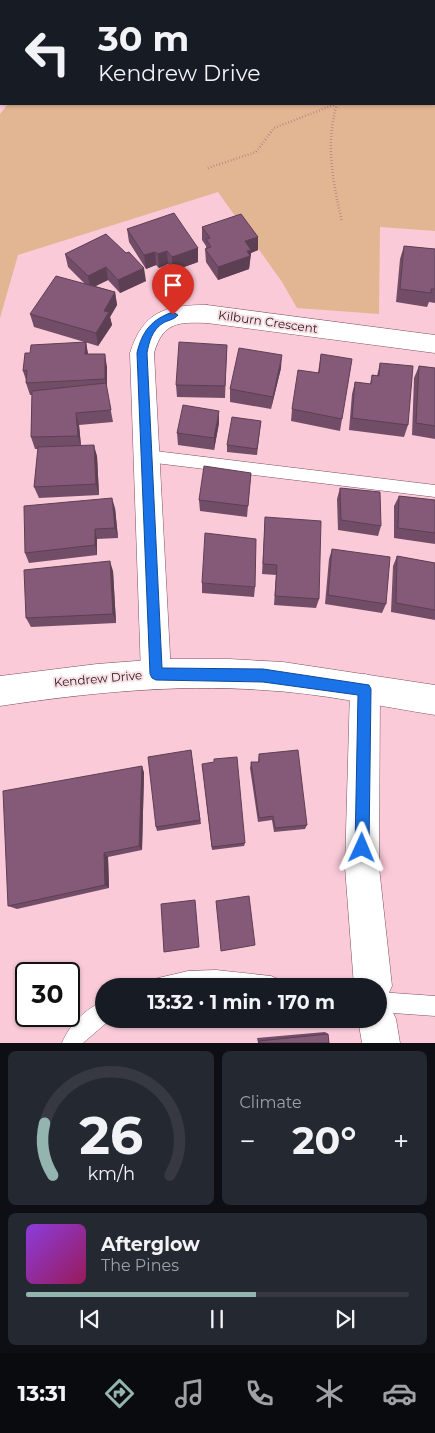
<!DOCTYPE html>
<meta charset="utf-8">
<style>
body{margin:0;font-family:Montserrat,sans-serif;background:#242831;color:#f1f3f6;height:100vh;display:flex;flex-direction:column;font-size:19px;white-space:nowrap}
*{box-sizing:border-box;margin:0}
p{font-size:16px;color:#9ea1a6}
.icon{flex:none;width:28px;height:28px;fill:none;stroke:currentColor;stroke-width:2;stroke-linecap:round;stroke-linejoin:round}
.map{position:relative;height:1043px;overflow:hidden}
.sheet{display:flex;flex-direction:column;gap:8px;padding:8px;background:#0d0f14;flex:1}
.sheet>*{flex:none}
.top-card{position:absolute;left:0px;top:0px;width:435px;height:105px;box-shadow:0 1px 4px #0004;background:#171b24;color:#f1f3f6;overflow:hidden}
.speed{position:absolute;left:15px;top:962px;display:flex;gap:10px;font-size:25px;font-weight:700;text-align:center}
.speed>*{display:grid;place-content:center;width:65px;height:65px;border-radius:50%;background:#171b24;box-shadow:0 1px 4px #0004;line-height:1}
.speed .limit{border:2px solid #111;border-radius:8px;background:#fff;color:#111}
.pin{position:absolute;display:grid;place-items:center;width:42px;height:42px;color:#fff;margin:-51px -21px;border-radius:50% 50% 50% 0;rotate:-45deg;box-shadow:0 0 5px #0007}
.pin .icon{rotate:45deg}
.me{position:absolute;width:55px;margin:-28px;rotate:1deg;stroke-linejoin:round;filter:drop-shadow(0 0 4px #0008)}
.turn{display:flex;align-items:center;gap:18px;height:105px;padding:0 15px;font-size:22px}
.turn .icon{width:65px;height:65px;stroke-width:2.5}
.turn b{display:block;font-size:35px;line-height:42px}
.big{font-size:38px;font-weight:700;line-height:1.1}
.sheet .widget{flex:1;display:flex;flex-direction:column;justify-content:center;gap:8px;min-width:0;padding:0 18px;border-radius:8px;background:#242831}
.sheet .dial{align-items:center;gap:0}
.dial svg{height:130px;overflow:visible;fill:none;stroke:#363941;stroke-width:7;stroke-linecap:round;text-anchor:middle}
.dial text{fill:#f1f3f6;stroke:none}
.song{display:flex;align-items:center;gap:15px}
.cover{width:60px;height:60px;border-radius:8px;background:linear-gradient(135deg,hsl(270 70% 55%),hsl(330 70% 35%))}
.played{height:5px;border-radius:2px;background:linear-gradient(90deg,#94b4b0 60%,#363941 60%)}
.keys{display:flex;justify-content:space-around;direction:ltr}
.heat{display:flex;justify-content:space-between;align-items:center;font-size:28px;direction:ltr}
.sheet .tiles{flex:1;display:grid;gap:8px;grid-template-columns:1fr 1fr}
.widget:last-child{grid-column:span 2}
.trip{position:absolute;left:95px;top:978px;width:292px;height:50px;border-radius:25px;background:#171b24;box-shadow:0 1px 4px #0004;font-weight:700;line-height:50px;text-align:center}
.tabs{display:flex;height:80px;justify-content:space-around;align-items:center;background:#090b0e;color:#9ea1a6}
.tabs .icon{width:35px;height:35px}
.tabs .selected{color:#94b4b0}
.tabs b{font-size:22px;color:#f1f3f6}
.map>svg:first-child{display:block}
</style>
<div class="map">
<svg width="435" height="1043" viewBox="0 0 435 1043">
<rect width="100%" height="100%" fill="#facad9"/>
<path fill="#e2b593" d="M182,0H435V231L380,227L379,314L297,308L282,282L218,192L18,255L0,318V114L8,104H434V1H180Z"/>
<g fill="none" stroke-linecap="round" stroke-linejoin="round">
<g stroke="#814f60" stroke-width="1">
<path id="service" d="M82,0H93L94,1H83Z
M147,450L435,485V497L147,462L142,460L140,456L142,452Z
M216,970L271,976L278,979L281,986H151L154,979L188,971Z
M379,992L435,996V1016L379,1012Z
M104,1001V1019H111L83,1043H62C69,1025 86,1008 104,1001Z"/>
</g>
<g stroke="#814f60" stroke-width="1">
<path id="minor" d="M207,305L435,335V353L207,323C178,322 163,322 154,353L171,674L167,684L156,689L145,684L141,674L130,353C143,311 166,305 207,305Z
M365,674L376,678L380,689L379,867L392,986L386,999L380,1002L390,1006L396,1019L400,1043H362L358,1019H379V986H354L345,867L350,689L354,678Z"/>
</g>
<g stroke="#814f60" stroke-width="1">
<path id="tertiary" d="M163,659H229L283,662L435,685V715C378,706 320,693 262,690C174,684 87,693 0,706V676L97,664Z"/>
</g>
<path stroke="#916f7a" stroke-width="2.5" stroke-dasharray="0.5 2.5" stroke-linecap="butt" d="M337,104C325,144 333,182 342,222
M208,168L256,152L274,128L336,104"/>
<use href="#service" fill="#fff" fill-rule="evenodd"/>
<use href="#minor" fill="#fff" fill-rule="evenodd"/>
<use href="#tertiary" fill="#fff" fill-rule="evenodd"/>
</g>
<path fill="#724d67" d="M202,227L258,250L251,253L249,269L218,280L206,262L205,249H206V246L202,240Z
M127,229L198,248V262L173,271L168,264L159,268L156,265L146,269L129,242Z
M106,234L146,281L120,293L108,280L95,286L115,292L117,305L110,317L112,325L98,346L34,327L30,314L85,284L68,267L65,254Z
M404,246L435,249V303L429,302L427,307L396,302L400,259Z
M86,342L88,354L107,367V390L113,422L79,425L81,445L97,456L99,495L39,498L34,487L38,449H35L31,437L32,395H30L26,383V380L23,371L30,353Z
M227,345L225,398L177,397L176,385Z
M321,354L342,419L340,431L291,421L292,409L318,373Z
M380,363L408,425L404,437L349,430L352,394L355,382L370,384L372,375L377,376Z
M419,366L435,368V439L412,435L414,378Z
M281,368L271,409L230,402V389Z
M261,421L257,455L227,452V445Z
M219,423L214,450L178,445L177,433Z
M251,473L247,517L200,511L199,500Z
M340,488L381,526L378,536L338,530L337,499Z
M399,496L435,500V544L394,538V506Z
M115,508L118,538L97,539V555L29,563L25,553Z
M265,517L319,599L316,608L274,605L276,575L262,574Z
M332,549L386,604L382,613L325,604L329,559Z
M397,556L435,563V620L391,612L393,566Z
M113,571L116,623L31,627L26,618Z
M202,583L255,587L254,597L202,593Z
M191,750L201,824L157,831L156,827Z
M259,754L307,825L305,829L274,832L272,820L258,822L250,768L251,762H258Z
M202,764L245,843L244,846L212,850Z
M142,766L144,773L142,850L108,857L109,888L17,909L8,906Z
M325,1032L328,1034L329,1043H258L257,1038Z"/>
<path fill="#5d3f54" d="M0,16H1V30H0Z
M1,49V67L0,68V51Z
M258,237V250L251,253L249,269L218,280V267L245,241Z
M198,248V262L173,271L172,257Z
M167,251L168,264L159,268L158,254Z
M155,252L156,265L146,269L144,255Z
M106,267L108,280L90,289L88,276Z
M144,268L146,281L120,293L118,280Z
M115,292L117,305L110,317L112,325L98,346L96,333L104,311Z
M86,342L88,355L85,354Z
M105,354L107,367V390L113,422L105,379Z
M282,355L281,368L271,409L273,397Z
M219,411V423L214,450V438Z
M76,413L79,425L81,447L78,436Z
M94,445L97,456L99,495L96,484Z
M112,498L115,508L118,538L115,528Z
M95,529L97,539V555L95,545Z
M110,561L113,571L116,623L113,614Z
M142,766L144,773L142,850L139,846Z
M104,853L108,857L109,888L105,885Z"/>
<path fill="#855a78" stroke="#5d3f54" d="M6,0H19V1H1V16H0V1Z
M0,23H1V42H0Z
M174,213L198,248L172,257L167,251L158,254L155,252L144,255L127,229Z
M241,214L258,237L245,241L251,250L247,251L250,256L218,267L205,249L211,247L206,239L210,238L202,227Z
M106,234L126,253L129,252L144,268L118,280L106,267L88,276L65,254Z
M404,246L435,249V289H431V293L400,289Z
M56,276L115,292L104,311L109,312L96,333L30,314Z
M86,342L85,354H105V379L26,383L27,370L23,371L25,353H30L31,345Z
M179,342L227,345L225,386L176,385Z
M239,348L282,355L273,397L230,389Z
M321,354L352,359L342,419L292,409L298,370L319,373Z
M380,363L413,366L408,425L352,418L355,382L371,384L372,375L379,376Z
M419,366L435,368V426L416,423Z
M106,383L111,410L76,413L78,436L31,437L32,391Z
M183,405L219,411L214,438L177,433Z
M232,417L261,421L257,449L227,445Z
M94,445L96,484L34,487L38,447Z
M204,466L251,473L248,506L199,500Z
M340,488L380,492L381,526L341,520Z
M399,496L435,500V533L398,528Z
M112,498L115,528L95,529V545L25,553L24,506Z
M265,517L321,521L319,599L275,596L277,565L263,564Z
M205,533L256,539L255,587L202,583Z
M332,549L390,557L386,604L328,595Z
M397,556L435,563V610L396,603Z
M110,561L113,614L26,618L24,570Z
M191,750L200,820L156,827L148,757Z
M298,750L307,825L275,828L273,816L259,818L251,762H259V754Z
M237,757L245,843L212,847L202,764L214,762V759Z
M142,766L139,846L104,853L105,885L8,906L3,791Z
M249,896L255,945L221,951L216,901Z
M195,900L199,947L164,952L161,904Z
M328,1034L329,1043H259V1041Z"/>
<path fill="#1a73e8" stroke="#114b97" d="M173,312L178,315C174,320 168,320 163,323C152,330 149,342 147,353L162,668L263,669L369,685L371,689L369,848L367,853L362,855L357,853L355,848L358,695L263,682L156,680L152,678L150,674L137,353C142,331 152,319 173,312Z"/>
<g text-anchor="middle" stroke-width="4" stroke-linejoin="round" paint-order="stroke">
<g font-size="12" fill="#2a151d" stroke="#f8dfe6">
<text transform="translate(268 322) rotate(8)" y="4">Kilburn Crescent</text>
<text transform="translate(98 679) rotate(-5)" y="4">Kendrew Drive</text>
</g>
</g>
</svg>
<div class="speed"><div class="limit">30</div></div>
<div class="pin" style="left:173px;top:315px;background:#d93025"><svg class="icon" aria-label="arrive" viewBox="0 0 24 24"><path d="M6 21V4h12l-3 4 3 4H6"/></svg></div>
<svg class="me" style="left:362px;top:848px" viewBox="-20 -20 40 40"><path d="M0-17L14 15 0 8-14 15z" fill="#1a73e8" stroke="#fff" stroke-width="4"/></svg>
<div class="trip">13:32 · 1 min · 170 m</div>
<div class="top-card">
<div class="turn"><svg class="icon" aria-label="left" viewBox="0 0 24 24"><path d="M17 20v-9H6M10 6l-5 5 5 5"/></svg><div><b>30 m</b>Kendrew Drive</div></div>
</div>
</div>
<section class="sheet">
<div class="tiles">
<div class="widget dial"><svg viewBox="0 0 100 80">
<path d="M14 69A42 42 0 1 1 86 69"/>
<path d="M14 69A42 42 0 0 1 9 37" stroke="#94b4b0"/>
<text x="50" y="56" font-size="32" font-weight="700">26</text>
<text x="50" y="72" font-size="11">km/h</text>
</svg></div>
<div class="widget"><p>Climate</p>
<div class="heat"><a>−</a><b class="big">20°</b><a>+</a></div>
</div>
<div class="widget">
<div class="song"><i class="cover"></i><div><b>Afterglow</b><p>The Pines</p></div></div>
<div class="played"></div>
<div class="keys"><svg class="icon" aria-label="previous" viewBox="0 0 24 24"><path d="M18 5L8 12l10 7zM5 5v14"/></svg><svg class="icon" aria-label="pause" viewBox="0 0 24 24"><path d="M8 5v14M16 5v14"/></svg><svg class="icon" aria-label="next" viewBox="0 0 24 24"><path d="M6 5l10 7-10 7zM19 5v14"/></svg></div>
</div>
</div>
</section>
<nav class="tabs">
<b>13:31</b>
<svg class="icon selected" aria-label="directions" viewBox="0 0 24 24"><path d="M12 3l9 9-9 9-9-9zM9 14v-3h6M13 9l2 2-2 2"/></svg>
<svg class="icon" aria-label="music" viewBox="0 0 24 24"><path d="M9 18V5l10-2v13"/><circle cx="6" cy="18" r="3"/><circle cx="16" cy="16" r="3"/></svg>
<svg class="icon" aria-label="phone" viewBox="0 0 24 24"><path d="M5 4h4l2 5-3 2q2 4 5 5l2-3 5 2v4C11 20 4 13 5 4z"/></svg>
<svg class="icon" aria-label="climate" viewBox="0 0 24 24"><path d="M12 3v18M4 7l16 10M4 17L20 7"/></svg>
<svg class="icon" aria-label="car" viewBox="0 0 24 24"><path d="M5 17H2v-5l4-1 3-4h7l3 4 3 1v5h-3M9 17h6M6 11h13"/><circle cx="7" cy="17" r="2"/><circle cx="17" cy="17" r="2"/></svg>
</nav>
